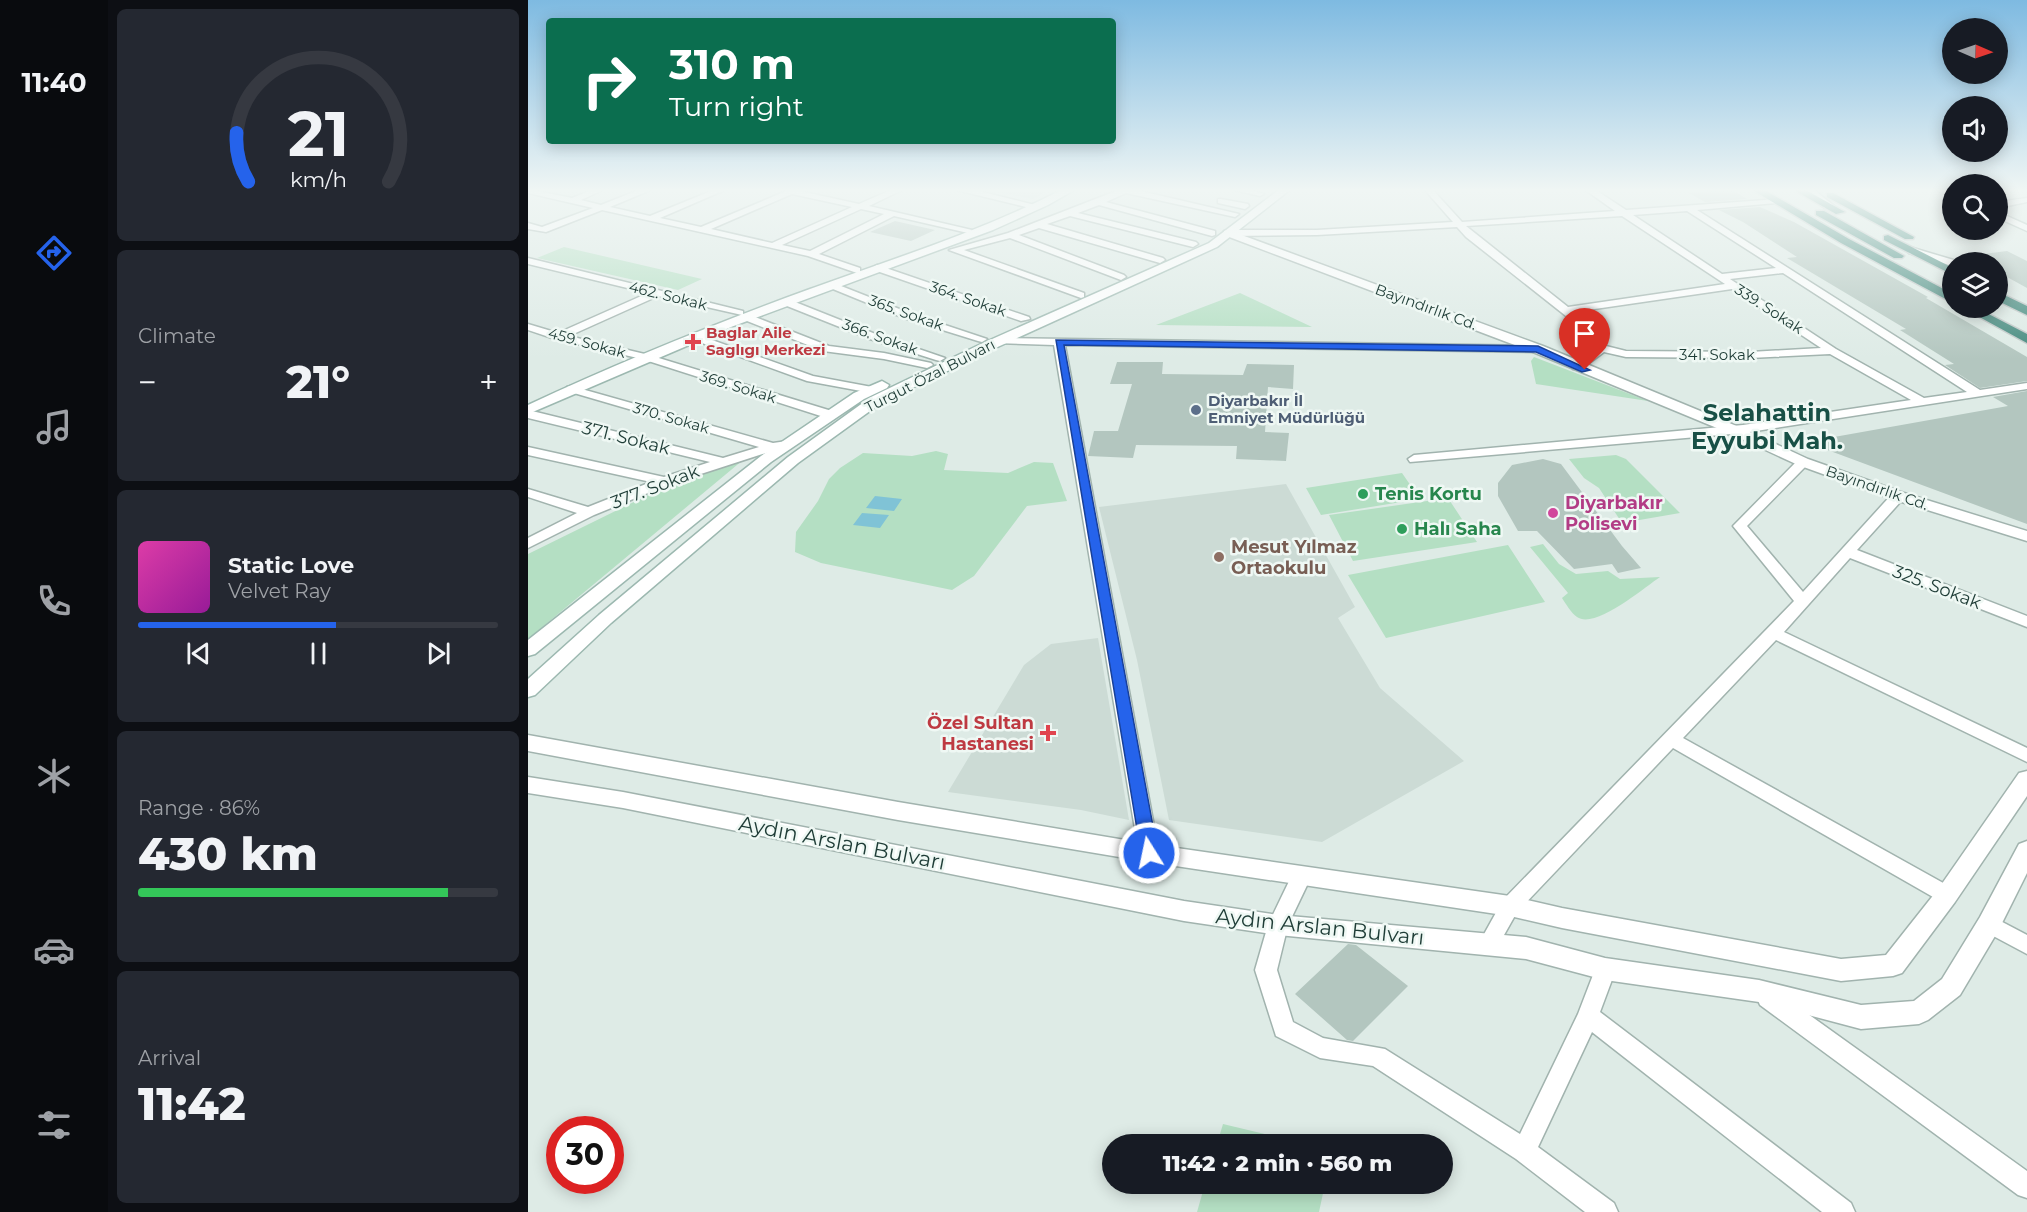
<!DOCTYPE html>
<meta charset="utf-8">
<style>
body{margin:0;font-family:Montserrat,sans-serif;background:#242831;color:#f1f3f6;height:100vh;display:flex;flex-direction:column;font-size:22px;white-space:nowrap}
*{box-sizing:border-box;margin:0}
p{font-size:20px;color:#9ea1a6}
.icon{flex:none;width:33px;height:33px;fill:none;stroke:currentColor;stroke-width:2;stroke-linecap:round;stroke-linejoin:round}
.map{position:relative;flex:1;overflow:hidden}
.panel{display:flex;flex-direction:column;gap:9px;padding:9px;background:#0d0f14;width:420px}
.panel>*{flex:none}
.guide{position:absolute;left:18px;top:18px;width:570px;height:126px;border-radius:6px;box-shadow:0 3px 15px #0003;background:#0b6e4f;color:#fff;overflow:hidden}
.needle{width:39px;rotate:92deg}
.fabs{position:absolute;left:1414px;top:18px;display:grid;gap:12px}
.fabs a{display:grid;place-items:center;width:66px;height:66px;border-radius:50%;background:#171b24;box-shadow:0 3px 15px #0003;font-size:30px}
.speed{position:absolute;left:18px;top:1116px;display:flex;gap:12px;font-size:30px;font-weight:700;text-align:center}
.speed>*{display:grid;place-content:center;width:78px;height:78px;border-radius:50%;background:#171b24;box-shadow:0 3px 15px #0003;line-height:1}
.speed .limit{border:9px solid #d22;background:#fff;color:#111}
.pin{position:absolute;display:grid;place-items:center;width:51px;height:51px;color:#fff;margin:-62px -26px;border-radius:50% 50% 50% 0;rotate:-45deg;box-shadow:0 0 6px #0007}
.pin .icon{rotate:45deg}
.me{position:absolute;width:66px;margin:-33px;rotate:350deg;stroke-linejoin:round;filter:drop-shadow(0 0 4px #0008)}
.turn{display:flex;align-items:center;gap:21px;height:126px;padding:0 24px;font-size:27px}
.turn .icon{width:78px;height:78px;stroke-width:2.5}
.turn b{display:block;font-size:42px;line-height:51px}
.big{font-size:45px;font-weight:800;line-height:1.1}
.panel .tile{flex:1;display:flex;flex-direction:column;justify-content:center;gap:9px;min-width:0;padding:0 21px;border-radius:9px;background:#242831}
.panel .dial{align-items:center;gap:0}
.dial svg{height:156px;overflow:visible;fill:none;stroke:#363941;stroke-width:7;stroke-linecap:round;text-anchor:middle}
.dial text{fill:#f1f3f6;stroke:none}
.song{display:flex;align-items:center;gap:18px}
.cover{width:72px;height:72px;border-radius:9px;background:linear-gradient(135deg,hsl(320 70% 55%),hsl(300 70% 35%))}
.played{height:6px;border-radius:3px;background:linear-gradient(90deg,#2563eb 55%,#363941 55%)}
.keys{display:flex;justify-content:space-around;direction:ltr}
.heat{display:flex;justify-content:space-between;align-items:center;font-size:33px;direction:ltr}
.charge{height:9px;border-radius:4px;background:linear-gradient(90deg,#34c759 86%,#363941 0)}
.trip{position:absolute;left:574px;top:1134px;width:351px;height:60px;border-radius:30px;background:#171b24;box-shadow:0 3px 15px #0003;font-weight:800;line-height:60px;text-align:center}
main{display:flex;flex:1;min-height:0}
.tab-bar{display:flex;flex-direction:column;width:108px;justify-content:space-around;align-items:center;background:#090b0e;color:#9ea1a6}
.tab-bar .icon{width:42px;height:42px}
.tab-bar .current{color:#2563eb}
.tab-bar b{font-size:27px;color:#f1f3f6}
.map>svg:first-child{display:block}
</style>
<main>
<nav class="tab-bar">
<b>11:40</b>
<svg class="icon current" aria-label="directions" viewBox="0 0 24 24"><path d="M12 3l9 9-9 9-9-9zM9 14v-3h6M13 9l2 2-2 2"/></svg>
<svg class="icon" aria-label="music" viewBox="0 0 24 24"><path d="M9 18V5l10-2v13"/><circle cx="6" cy="18" r="3"/><circle cx="16" cy="16" r="3"/></svg>
<svg class="icon" aria-label="phone" viewBox="0 0 24 24"><path d="M5 4h4l2 5-3 2q2 4 5 5l2-3 5 2v4C11 20 4 13 5 4z"/></svg>
<svg class="icon" aria-label="climate" viewBox="0 0 24 24"><path d="M12 3v18M4 7l16 10M4 17L20 7"/></svg>
<svg class="icon" aria-label="car" viewBox="0 0 24 24"><path d="M5 17H2v-5l4-1 3-4h7l3 4 3 1v5h-3M9 17h6M6 11h13"/><circle cx="7" cy="17" r="2"/><circle cx="17" cy="17" r="2"/></svg>
<svg class="icon" aria-label="filters" viewBox="0 0 24 24"><path d="M4 7h16M4 17h16"/><circle cx="9" cy="7" r="2"/><circle cx="15" cy="17" r="2"/></svg>
</nav>
<section class="panel">
<div class="tile dial"><svg viewBox="0 0 100 80">
<path d="M14 69A42 42 0 1 1 86 69"/>
<path d="M14 69A42 42 0 0 1 8 44" stroke="#2563eb"/>
<text x="50" y="56" font-size="32" font-weight="700">21</text>
<text x="50" y="72" font-size="11">km/h</text>
</svg></div>
<div class="tile"><p>Climate</p>
<div class="heat"><a>−</a><b class="big">21°</b><a>+</a></div>
</div>
<div class="tile">
<div class="song"><i class="cover"></i><div><b>Static Love</b><p>Velvet Ray</p></div></div>
<div class="played"></div>
<div class="keys"><svg class="icon" aria-label="previous" viewBox="0 0 24 24"><path d="M18 5L8 12l10 7zM5 5v14"/></svg><svg class="icon" aria-label="pause" viewBox="0 0 24 24"><path d="M8 5v14M16 5v14"/></svg><svg class="icon" aria-label="next" viewBox="0 0 24 24"><path d="M6 5l10 7-10 7zM19 5v14"/></svg></div>
</div>
<div class="tile"><p>Range · 86%</p><b class="big">430 km</b><div class="charge"></div></div>
<div class="tile"><p>Arrival</p><b class="big">11:42</b></div>
</section>
<div class="map">
<svg width="1499" height="1212" viewBox="0 0 1499 1212">
<rect width="100%" height="100%" fill="#deebe6"/>
<path fill="#ccdbd5" d="M456,189H523L505,199Z
M758,484L827,607L810,618L852,688L936,761L794,842L641,820L609,660L571,507Z
M570,638L601,820L553,810L420,792L496,665L523,644Z"/>
<path fill="#b4dfc3" d="M36,247L174,279L150,290L9,258Z
M712,293L784,327L628,325Z
M1006,357L1120,401L1008,384L1003,361Z
M408,451L420,454L416,470L480,473L506,462L525,463L539,501L499,506L446,576L424,590L293,563L267,552L268,532L290,501L301,479L312,468L335,453L384,456Z
M1088,455L1098,459L1152,513L1094,523L1071,488L1056,478L1041,459Z
M215,460L0,639V554L122,494Z
M874,473L892,499L793,515L778,488Z
M920,498L949,542L825,561L801,515Z
M1015,544L1031,564L1048,574L1080,571L1092,579L1132,577C1117,587 1067,630 1049,617C1043,613 1038,604 1034,598L1040,593L1002,547Z
M980,545L1017,602L858,638L820,575Z
M695,1124L778,1144H689Z
M677,1184H797L791,1212H669Z"/>
<path fill="#80c3d6" d="M347,496L374,499L366,511L338,508Z
M334,513L361,515L352,528L325,525Z"/>
<path fill="#b3c6bf" d="M1203,189L1219,199L1177,202L1161,193Z
M1232,207L1266,222L1400,297L1398,298L1499,357V381L1452,388L1417,365L1426,364L1372,330L1378,329L1259,258L1269,257L1215,222L1191,210Z
M367,221L407,230L383,241L342,232Z
M1479,251L1499,261V288L1470,272V262H1451L1440,256Z
M589,362H635L634,374L715,375L719,364L766,365L765,389L740,387L737,432L761,433L758,461L708,459L709,446L608,445L605,458L560,456L566,431H590L604,384H582Z
M1499,391V524L1278,442L1480,406L1465,397Z
M1015,459L1033,464L1094,546L1113,568L1090,573L1084,564L1046,569L1009,531H990L970,496V483L984,465Z
M820,944L828,945L880,986L825,1041L819,1040L767,994Z"/>
<g fill="none" stroke-linecap="round" stroke-linejoin="round">
<g stroke="#a1b3ae" stroke-width="3">
<path id="minor" d="M0,189L44,198L66,189H77L53,200L73,205L113,189H125L82,207L122,216L188,189H199L132,218L173,227L263,189H274L272,191L331,204L365,189H376L341,206L444,230L440,233L366,216L291,254L332,268V272L329,273L280,256L74,210L18,232L0,229V223L14,227L65,208L0,193ZM264,194L324,207L244,243L183,229ZM333,209L356,214L282,251L254,245Z
M593,189H604L711,214L707,217L598,193L578,202L687,231V235L684,236L571,205L550,213L668,242L670,244L665,247L542,216L519,224L635,258L637,260L632,263L511,228L491,235L596,275L598,277L593,280L482,238L436,250L556,293V297L553,298L421,250L480,233Z
M702,189H719L736,194L732,196Z
M896,189H904L934,222L1087,211L1056,189H1066L1098,210L1251,199V203H1248L1169,210L1452,390L1499,383V389L1215,433L882,462L880,459L886,455L1215,425L1383,400L1302,354L1222,358L1098,357L1076,352L1053,369H1045V365L1068,347L1062,335L938,237L929,227L789,235L700,236L696,233L700,230H789L925,222ZM1159,211L1248,268L1194,274L1105,215ZM1094,216L1197,284L1040,307L938,226ZM1255,273L1439,392L1396,398L1308,349L1202,279ZM1204,289L1293,348L1222,352L1098,351L1078,346L1071,331L1046,312Z
M1409,189L1425,191V196L1410,191Z
M1499,198V202L1470,208V202Z
M693,199L720,204L721,206L717,209L690,203V199Z
M1470,212L1499,225V231L1470,218Z
M0,258L215,311V315H222L301,346L356,353L403,363L405,365L399,368L356,359L295,351L214,319V315L130,296L41,336L121,355L307,412L309,415L307,418H299L114,359L27,339L0,330V324L30,333L120,293L0,264Z
M349,265L501,317L502,319L493,321L346,270L344,268Z
M303,282L384,314L459,339L454,342L450,341L376,318L300,287L298,285Z
M254,300H262L350,335L417,358L412,361L408,360L342,339L254,304Z
M167,334L285,376L344,387L350,390L344,393L279,381L163,339V335Z
M471,338L1010,346L1015,349L1010,352L537,345L631,853L628,858L621,861L614,858L611,853L526,345L467,343V339Z
M43,386L245,443L259,441L265,445L263,448L244,451L142,484L66,515L0,548V538L49,513L0,497V489L60,507L123,482L0,455V447L136,477L182,462L0,418V410L195,458L231,447L39,391V387Z
M1275,458L1281,462L1279,465L1219,526L1275,592L1365,493H1375L1377,496L1375,499L1329,550L1499,616V627L1322,558L1256,632L1499,748V762L1248,640L1155,738L1426,889L1429,895L1426,901L1419,903L1412,901L1145,748L989,912L967,951L960,954L953,951L950,945L975,900L1266,601L1205,526L1271,459Z
M773,869L780,871L783,877L760,925L749,970L765,1022L795,1038L857,1049L992,1134L1050,1014L1070,962L1077,960L1084,962L1088,969L1072,1012L1323,1203L1327,1212H1294L1064,1032L1010,1147L1086,1203L1090,1212H1057L988,1159L845,1066L792,1058L748,1036L727,970L740,925L766,871Z
M1461,915L1499,935V954L1454,930L1451,924L1454,918Z
M1240,988L1248,991L1499,1171V1198L1490,1195L1232,1005L1229,998L1232,991Z"/>
</g>
<g stroke="#a1b3ae" stroke-width="3">
<path id="tertiary" d="M424,189H443L507,205L502,208Z
M1274,189H1285L1306,206L1297,208Z
M700,230L1015,346L1211,427L1280,459L1376,493L1499,531V541L1364,499L1270,465L1201,433L1005,352L696,235V231Z
M1385,248L1429,261L1430,262H1425V266L1381,253L1380,251Z
M0,735L370,802L621,844L982,896L1034,908L1313,959L1358,955L1411,888L1491,773L1499,771V796L1427,902L1374,973L1365,976L1313,981L1034,928L982,916L621,862L370,820L0,751Z
M0,777L95,792L656,901L750,915L998,937L1077,958L1231,980L1333,1005L1386,1001L1414,979L1452,917L1491,844L1499,841V873L1470,931L1432,995L1400,1020L1391,1024L1333,1029L1231,1002L1077,980L998,959L750,935L656,921L95,808L0,793Z"/>
</g>
<g stroke="#9cb8b0" stroke-width="3">
<path id="secondary" d="M535,189H548L520,205L465,230L203,327L0,414V405C92,362 186,324 282,289C367,258 455,231 535,189Z
M752,189H763L689,247L463,350L353,403L270,463L83,623L7,695L0,697V679L71,615L260,457L343,397L453,344L681,243Z
M354,381L361,385L359,388L336,399L243,462L7,654L0,656V640L233,456L326,393Z"/>
</g>
<g stroke="#c0c8c7" stroke-width="3">
<path id="trunk" d="M1223,189H1235L1321,239L1425,294V303L1313,243Z
M1264,189H1276L1317,212L1308,214Z
M1299,193H1305L1386,237L1385,239H1377L1299,197Z
M1288,211H1296L1376,256L1374,258H1366L1288,215Z
M1360,235L1425,268V275L1356,240V236Z
M1470,292L1499,306V315L1470,301Z
M1435,308H1449L1499,334V343Z"/>
</g>
<use href="#minor" fill="#fff" fill-rule="evenodd"/>
<use href="#tertiary" fill="#fff" fill-rule="evenodd"/>
<use href="#secondary" fill="#fff" fill-rule="evenodd"/>
<use href="#trunk" fill="#42887c" fill-rule="evenodd"/>
</g>
<linearGradient id="sky" x2="0" y2="1"><stop stop-color="#7ebae1"/><stop offset="0.53" stop-color="#f0f6f4"/><stop offset="1" stop-color="#f0f6f4" stop-opacity="0"/></linearGradient>
<rect width="1499" height="359" fill="url(#sky)"/>
<path fill="#2563eb" stroke="#184099" stroke-width="1.5" d="M528,340L1010,346L1062,370L1054,372L1008,352L536,345L630,853L628,858L621,860L615,858L613,853Z"/>
<g fill="#e0444e" stroke="#eff8f4" stroke-width="2">
<path d="M162 333h6v6h6v6h-6v6h-6v-6h-6v-6h6z"/>
<path d="M517 724h6v6h6v6h-6v6h-6v-6h-6v-6h6z"/>
</g>
<circle fill="#5c6f8a" stroke="#eff8f4" stroke-width="2" cx="668" cy="410" r="6"/>
<g fill="#2e9e5b" stroke="#eff8f4" stroke-width="2">
<circle cx="835" cy="494" r="6"/>
<circle cx="874" cy="529" r="6"/>
</g>
<circle fill="#d1479c" stroke="#eff8f4" stroke-width="2" cx="1025" cy="513" r="6"/>
<circle fill="#8d6e63" stroke="#eff8f4" stroke-width="2" cx="691" cy="557" r="6"/>
<g text-anchor="middle" stroke-width="5" stroke-linejoin="round" paint-order="stroke">
<g font-size="15" fill="#1e3c36" stroke="#eff8f4">
<text transform="translate(140 296) rotate(14)" y="5">462. Sokak</text>
<text transform="translate(440 299) rotate(19)" y="5">364. Sokak</text>
<text transform="translate(898 307) rotate(20)" y="5">Bayındırlık Cd.</text>
<text transform="translate(1241 309) rotate(33)" y="5">339. Sokak</text>
<text transform="translate(378 313) rotate(20)" y="5">365. Sokak</text>
<text transform="translate(352 337) rotate(20)" y="5">366. Sokak</text>
<text transform="translate(59 343) rotate(15)" y="5">459. Sokak</text>
<text x="1189" y="360">341. Sokak</text>
<text transform="translate(402 376) rotate(-27)" y="5">Turgut Özal Bulvarı</text>
<text transform="translate(210 387) rotate(17)" y="5">369. Sokak</text>
<text transform="translate(143 418) rotate(16)" y="5">370. Sokak</text>
<text transform="translate(1349 488) rotate(19)" y="5">Bayındırlık Cd.</text>
</g>
<g font-size="15" font-weight="bold" fill="#be3a42" stroke="#eff8f4" text-anchor="start">
<text x="178" y="338">Baglar Aile<tspan x="178" dy="17">Saglıgı Merkezi</tspan></text>
</g>
<g font-size="15" font-weight="bold" fill="#4e5e75" stroke="#eff8f4" text-anchor="start">
<text x="680" y="406">Diyarbakır İl<tspan x="680" dy="17">Emniyet Müdürlüğü</tspan></text>
</g>
<g font-size="18" fill="#1e3c36" stroke="#eff8f4">
<text transform="translate(98 438) rotate(14)" y="6">371. Sokak</text>
<text transform="translate(127 487) rotate(-21)" y="6">377. Sokak</text>
<text transform="translate(1409 587) rotate(21)" y="6">325. Sokak</text>
</g>
<g font-size="18" font-weight="bold" fill="#27864d" stroke="#eff8f4" text-anchor="start">
<text x="847" y="500">Tenis Kortu</text>
<text x="886" y="535">Halı Saha</text>
</g>
<g font-size="18" font-weight="bold" fill="#b23c85" stroke="#eff8f4" text-anchor="start">
<text x="1037" y="509">Diyarbakır<tspan x="1037" dy="21">Polisevi</tspan></text>
</g>
<g font-size="18" font-weight="bold" fill="#785e54" stroke="#eff8f4" text-anchor="start">
<text x="703" y="553">Mesut Yılmaz<tspan x="703" dy="21">Ortaokulu</tspan></text>
</g>
<g font-size="18" font-weight="bold" fill="#be3a42" stroke="#eff8f4" text-anchor="end">
<text x="506" y="729">Özel Sultan<tspan x="506" dy="21">Hastanesi</tspan></text>
</g>
<g font-size="21" fill="#1e3c36" stroke="#eff8f4">
<text transform="translate(314 843) rotate(11)" y="7">Aydın Arslan Bulvarı</text>
<text transform="translate(792 927) rotate(6)" y="7">Aydın Arslan Bulvarı</text>
</g>
<g font-size="24" font-weight="bold" fill="#185046" stroke="#eff8f4">
<text x="1239" y="421">Selahattin<tspan x="1239" dy="28">Eyyubi Mah.</tspan></text>
</g>
</g>
</svg>
<div class="fabs">
<a><svg class="needle" viewBox="-14 -14 28 28"><path d="M0-13l5 13h-10z" fill="#e53935"/><path d="M0 13l5-13h-10z" fill="#9ea1a6"/></svg></a>
<a><svg class="icon" aria-label="sound" viewBox="0 0 24 24"><path d="M4 9h4l5-4v14l-5-4H4zM17 9q2 3 0 6"/></svg></a>
<a><svg class="icon" aria-label="search" viewBox="0 0 24 24"><circle cx="10" cy="10" r="6"/><path d="M15 15l6 6"/></svg></a>
<a><svg class="icon" aria-label="layers" viewBox="0 0 24 24"><path d="M12 4l9 5-9 5-9-5zM3 14l9 5 9-5"/></svg></a>
</div>
<div class="speed"><div class="limit">30</div></div>
<div class="pin" style="left:1057px;top:370px;background:#d93025"><svg class="icon" aria-label="arrive" viewBox="0 0 24 24"><path d="M6 21V4h12l-3 4 3 4H6"/></svg></div>
<svg class="me" style="left:621px;top:853px" viewBox="-20 -20 40 40"><circle r="17" fill="#2563eb" stroke="#fff" stroke-width="3"/><path d="M0-11L8 9 0 5-8 9z" fill="#fff"/></svg>
<div class="trip">11:42 · 2 min · 560 m</div>
<div class="guide">
<div class="turn"><svg class="icon" aria-label="right" viewBox="0 0 24 24"><path d="M7 20v-9h11M14 6l5 5-5 5"/></svg><div><b>310 m</b>Turn right</div></div>
</div>
</div>
</main>
